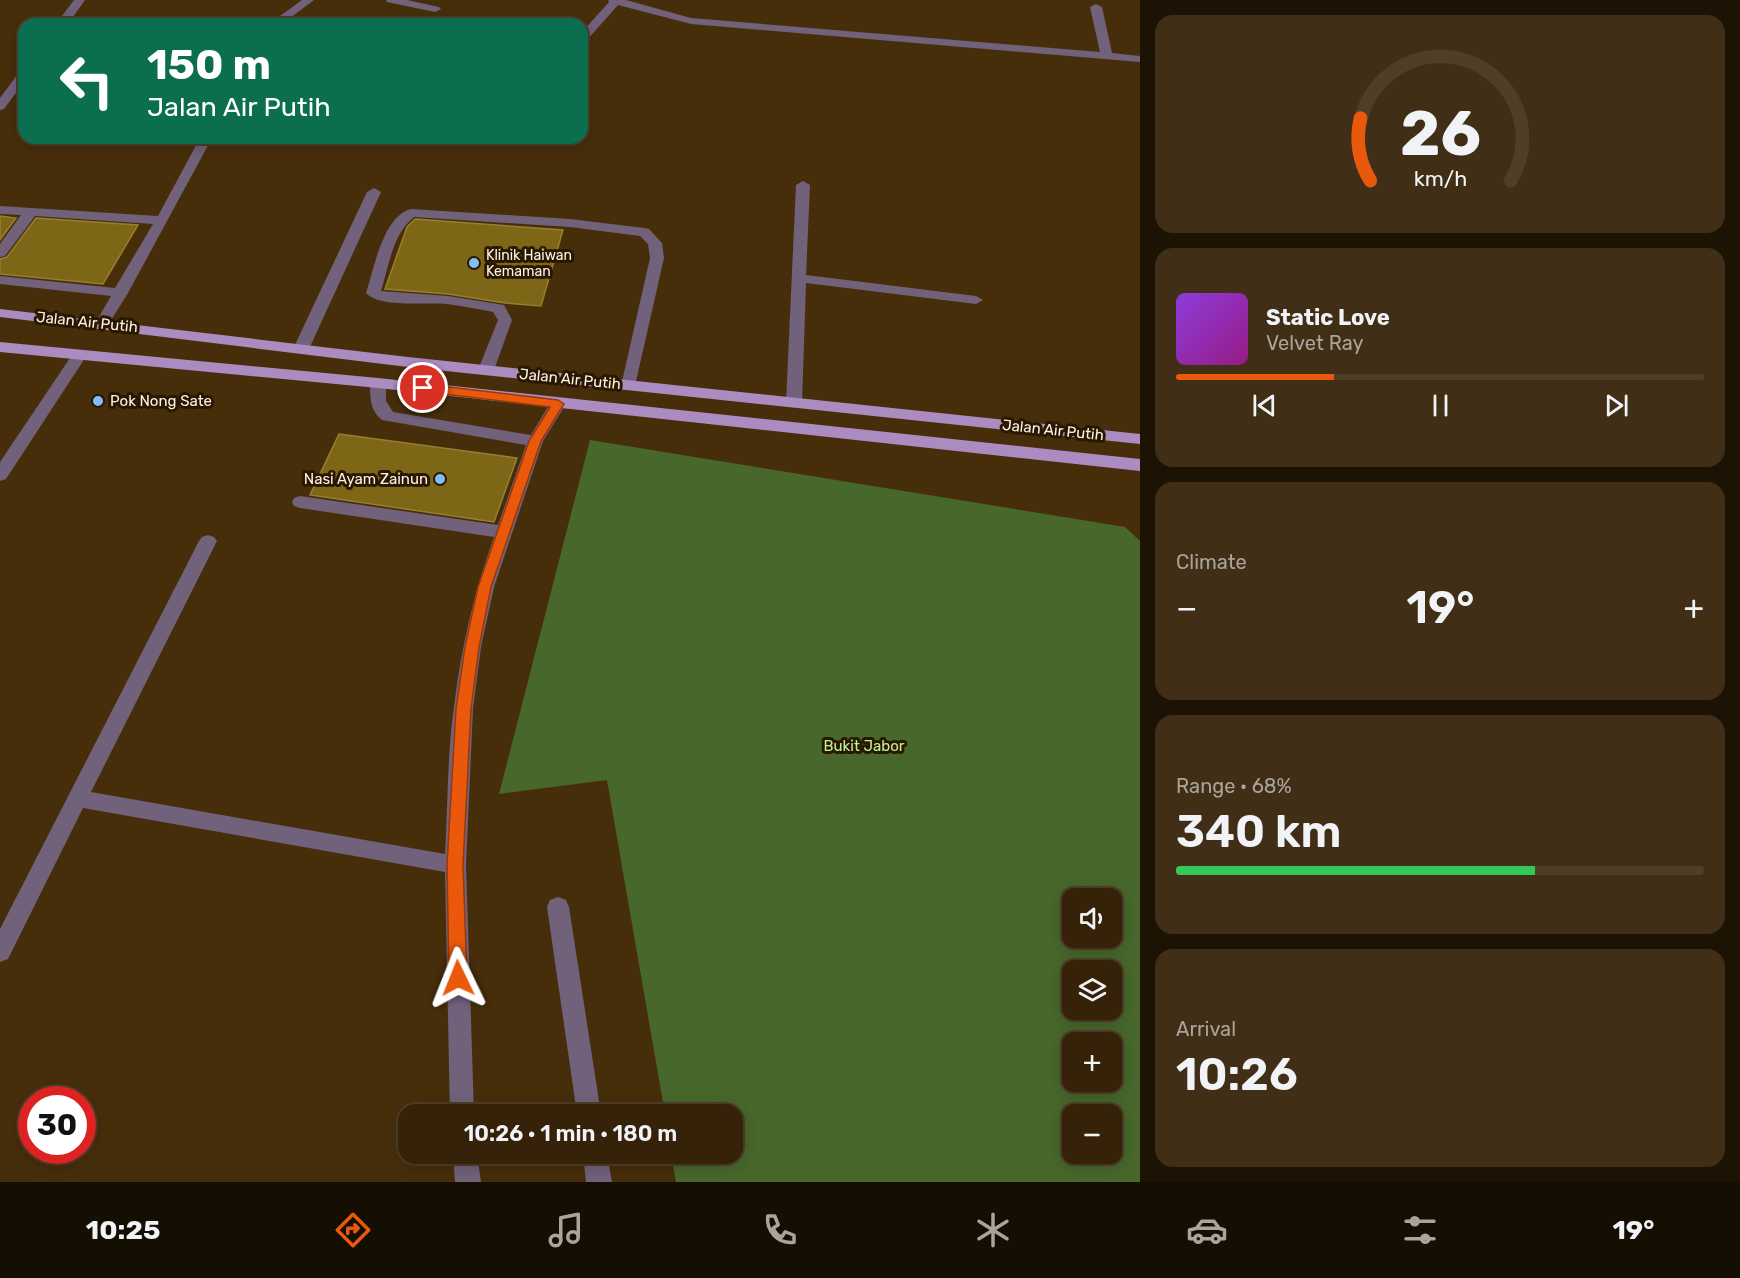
<!DOCTYPE html>
<meta charset="utf-8">
<style>
body{margin:0;font-family:Rubik,sans-serif;background:#402f16;color:#f1f3f6;height:100vh;display:flex;flex-direction:column;font-size:22px;white-space:nowrap}
*{box-sizing:border-box;margin:0}
p{font-size:20px;color:#aaa49c}
.icon{flex:none;width:33px;height:33px;fill:none;stroke:currentColor;stroke-width:2;stroke-linecap:round;stroke-linejoin:round}
.map{position:relative;flex:1;overflow:hidden}
.panel{display:flex;flex-direction:column;gap:15px;padding:15px;background:#1d1304;width:600px}
.panel>*{flex:none}
.hud{position:absolute;left:18px;top:18px;width:570px;height:126px;border-radius:18px;box-shadow:0 3px 15px #0003,0 0 0 2px #4f3f29;background:#0b6e4f;color:#fff;overflow:hidden}
.fabs{position:absolute;left:1062px;top:888px;display:grid;gap:12px}
.fabs a{display:grid;place-items:center;width:60px;height:60px;border-radius:12px;background:#352208;box-shadow:0 3px 15px #0003,0 0 0 2px #4f3f29;font-size:30px}
.speed{position:absolute;left:18px;top:1086px;display:flex;gap:12px;font-size:30px;font-weight:700;text-align:center}
.speed>*{display:grid;place-content:center;width:78px;height:78px;border-radius:50%;background:#352208;box-shadow:0 3px 15px #0003,0 0 0 2px #4f3f29;line-height:1}
.speed .limit{border:9px solid #d22;background:#fff;color:#111}
.pin{position:absolute;display:grid;place-items:center;width:51px;height:51px;color:#fff;margin:-26px;border:3px solid #fff;border-radius:50%;box-shadow:0 2px 6px #0007}
.me{position:absolute;width:66px;margin:-33px;rotate:358deg;stroke-linejoin:round;filter:drop-shadow(0 0 4px #0008)}
.turn{display:flex;align-items:center;gap:21px;height:126px;padding:0 30px;font-size:27px}
.turn .icon{width:78px;height:78px;stroke-width:2.5}
.turn b{display:block;font-size:42px;line-height:51px}
.big{font-size:45px;font-weight:600;line-height:1.1}
.panel .tile{flex:1;display:flex;flex-direction:column;justify-content:center;gap:9px;min-width:0;padding:0 21px;border-radius:18px;background:#402f16}
.panel .dial{align-items:center;gap:0}
.dial svg{height:156px;overflow:visible;fill:none;stroke:#4f3f29;stroke-width:7;stroke-linecap:round;text-anchor:middle}
.dial text{fill:#f1f3f6;stroke:none}
.song{display:flex;align-items:center;gap:18px}
.cover{width:72px;height:72px;border-radius:9px;background:linear-gradient(135deg,hsl(270 70% 55%),hsl(310 70% 35%))}
.played{height:6px;border-radius:3px;background:linear-gradient(90deg,#ea580c 30%,#4f3f29 30%)}
.keys{display:flex;justify-content:space-around;direction:ltr}
.heat{display:flex;justify-content:space-between;align-items:center;font-size:33px;direction:ltr}
.charge{height:9px;border-radius:4px;background:linear-gradient(90deg,#34c759 68%,#4f3f29 0)}
.trip{position:absolute;left:398px;top:1104px;width:345px;height:60px;border-radius:18px;background:#352208;box-shadow:0 3px 15px #0003,0 0 0 2px #4f3f29;font-weight:600;line-height:60px;text-align:center}
.dock{display:flex;height:96px;justify-content:space-around;align-items:center;background:#150e03;color:#aaa49c}
.dock .icon{width:42px;height:42px}
.dock .on{color:#ea580c}
.dock b{font-size:27px;color:#f1f3f6}
main{display:flex;flex:1;min-height:0}
.map>svg:first-child{display:block}
</style>
<main>
<div class="map">
<svg width="1140" height="1182" viewBox="0 0 1140 1182">
<rect width="100%" height="100%" fill="#472e0b"/>
<path fill="#47672b" fill-rule="evenodd" d="M590,440L1125,527L1140,541V1182H676L671,1154H732V1114H665L607,780L499,794ZM1072,898H1112V938H1072ZM1072,970H1112V1010H1072ZM1072,1042H1112V1082H1072ZM1072,1114H1112V1154H1072Z"/>
<path fill="#7d6717" stroke="#967f31" stroke-width="1.5" d="M0,216L16,218L0,240Z
M36,218L138,225L103,284L0,274V259L7,257Z
M415,219L563,230L541,306L505,303L448,294L385,289L407,227Z
M339,434L517,458L494,522L310,495Z"/>
<g fill="none" stroke-linecap="round" stroke-linejoin="round">
<path fill="#71617b" fill-rule="evenodd" d="M74,0H85L68,24H56Z
M302,0H314L282,24H269Z
M386,0H407L439,7L441,9L435,12L387,2Z
M608,0H626L691,18L1100,52L1090,7L1096,4L1102,7L1112,53L1140,56V62L691,24L618,5L586,41L582,42V32L609,2Z
M24,70V82L4,109L0,110V98L20,71Z
M200,138H212L128,293L108,325L103,327L96,322L111,296L0,284V276L115,288L153,224L35,216L5,256L0,257V244L21,215L0,214V206L158,216Z
M803,181L810,185L806,275L976,296L983,300L976,304L806,283L802,403L794,408L786,403L796,185Z
M374,188L381,192L309,349L306,352H296L293,349L367,192Z
M411,209L570,219L644,228L649,229L662,243L664,258L634,390H624L621,386L650,258L648,244L640,236L570,227L414,217C392,235 389,266 381,291L448,296L504,305L512,320L494,370L486,375L478,370L498,320L493,312C478,309 463,306 447,304C428,302 379,308 366,293C374,269 383,216 411,209Z
M79,350L87,355L6,479L0,481V462L74,352Z
M378,378L386,383V401L393,412L531,435L552,400L558,399L566,404L543,441L494,587L481,647L473,709L466,865L474,1114H450L445,872L83,808L8,959L0,962V929L199,541L202,537L208,535L214,537L217,541L91,792L445,854C448,805 447,755 454,707C461,648 474,592 494,537L300,508L294,506L292,502L294,498L300,496L498,525L526,445L382,420C370,410 370,398 370,383Z
M558,897L566,900L569,907L601,1114H577L547,907L550,900Z
M453,1154H477L481,1182H455Z
M583,1154H607L612,1182H586Z"/>
<path fill="#ac8bc1" fill-rule="evenodd" d="M0,309L408,357L1140,434V444L408,367L0,317Z
M0,342L378,378L1140,459V471L378,388L0,352Z"/>
</g>
<path fill="#ea580c" stroke="#983908" stroke-width="1.5" d="M423,384L558,400L564,404L541,441L491,587L479,647L471,709L463,865L467,978L464,984L458,986L452,984L449,978L447,865L456,709L465,647L478,587L529,441L550,407L419,391L417,388Z"/>
<g fill="#84bcfb" stroke="#2a1700" stroke-width="2">
<circle cx="474" cy="263" r="6"/>
<circle cx="98" cy="401" r="6"/>
<circle cx="440" cy="479" r="6"/>
</g>
<g text-anchor="middle" stroke-width="6" stroke-linejoin="round" paint-order="stroke">
<g font-size="14" fill="#fcf2e5" stroke="#2a1700" text-anchor="start">
<text x="486" y="260">Klinik Haiwan<tspan x="486" dy="16">Kemaman</tspan></text>
</g>
<g font-size="15" fill="#fcf2e5" stroke="#2a1700">
<text transform="translate(87 322) rotate(6)" y="5">Jalan Air Putih</text>
<text transform="translate(570 379) rotate(6)" y="5">Jalan Air Putih</text>
<text transform="translate(1053 430) rotate(6)" y="5">Jalan Air Putih</text>
</g>
<g font-size="15" fill="#fcf2e5" stroke="#2a1700" text-anchor="start">
<text x="110" y="406">Pok Nong Sate</text>
<text x="428" y="484" text-anchor="end">Nasi Ayam Zainun</text>
</g>
<g font-size="15" fill="#bff197" stroke="#2a1700">
<text x="864" y="751">Bukit Jabor</text>
</g>
</g>
</svg>
<div class="fabs">
<a><svg class="icon" aria-label="sound" viewBox="0 0 24 24"><path d="M4 9h4l5-4v14l-5-4H4zM17 9q2 3 0 6"/></svg></a>
<a><svg class="icon" aria-label="layers" viewBox="0 0 24 24"><path d="M12 4l9 5-9 5-9-5zM3 14l9 5 9-5"/></svg></a>
<a>+</a>
<a>−</a>
</div>
<div class="speed"><div class="limit">30</div></div>
<div class="pin" style="left:423px;top:388px;background:#d93025"><svg class="icon" aria-label="arrive" viewBox="0 0 24 24"><path d="M6 21V4h12l-3 4 3 4H6"/></svg></div>
<svg class="me" style="left:458px;top:978px" viewBox="-20 -20 40 40"><path d="M0-17L14 15 0 8-14 15z" fill="#ea580c" stroke="#fff" stroke-width="4"/></svg>
<div class="trip">10:26 · 1 min · 180 m</div>
<div class="hud">
<div class="turn"><svg class="icon" aria-label="left" viewBox="0 0 24 24"><path d="M17 20v-9H6M10 6l-5 5 5 5"/></svg><div><b>150 m</b>Jalan Air Putih</div></div>
</div>
</div>
<section class="panel">
<div class="tile dial"><svg viewBox="0 0 100 80">
<path d="M14 69A42 42 0 1 1 86 69"/>
<path d="M14 69A42 42 0 0 1 9 37" stroke="#ea580c"/>
<text x="50" y="56" font-size="32" font-weight="700">26</text>
<text x="50" y="72" font-size="11">km/h</text>
</svg></div>
<div class="tile">
<div class="song"><i class="cover"></i><div><b>Static Love</b><p>Velvet Ray</p></div></div>
<div class="played"></div>
<div class="keys"><svg class="icon" aria-label="previous" viewBox="0 0 24 24"><path d="M18 5L8 12l10 7zM5 5v14"/></svg><svg class="icon" aria-label="pause" viewBox="0 0 24 24"><path d="M8 5v14M16 5v14"/></svg><svg class="icon" aria-label="next" viewBox="0 0 24 24"><path d="M6 5l10 7-10 7zM19 5v14"/></svg></div>
</div>
<div class="tile"><p>Climate</p>
<div class="heat"><a>−</a><b class="big">19°</b><a>+</a></div>
</div>
<div class="tile"><p>Range · 68%</p><b class="big">340 km</b><div class="charge"></div></div>
<div class="tile"><p>Arrival</p><b class="big">10:26</b></div>
</section>
</main>
<nav class="dock">
<b>10:25</b>
<svg class="icon on" aria-label="directions" viewBox="0 0 24 24"><path d="M12 3l9 9-9 9-9-9zM9 14v-3h6M13 9l2 2-2 2"/></svg>
<svg class="icon" aria-label="music" viewBox="0 0 24 24"><path d="M9 18V5l10-2v13"/><circle cx="6" cy="18" r="3"/><circle cx="16" cy="16" r="3"/></svg>
<svg class="icon" aria-label="phone" viewBox="0 0 24 24"><path d="M5 4h4l2 5-3 2q2 4 5 5l2-3 5 2v4C11 20 4 13 5 4z"/></svg>
<svg class="icon" aria-label="climate" viewBox="0 0 24 24"><path d="M12 3v18M4 7l16 10M4 17L20 7"/></svg>
<svg class="icon" aria-label="car" viewBox="0 0 24 24"><path d="M5 17H2v-5l4-1 3-4h7l3 4 3 1v5h-3M9 17h6M6 11h13"/><circle cx="7" cy="17" r="2"/><circle cx="17" cy="17" r="2"/></svg>
<svg class="icon" aria-label="filters" viewBox="0 0 24 24"><path d="M4 7h16M4 17h16"/><circle cx="9" cy="7" r="2"/><circle cx="15" cy="17" r="2"/></svg>
<b>19°</b>
</nav>
